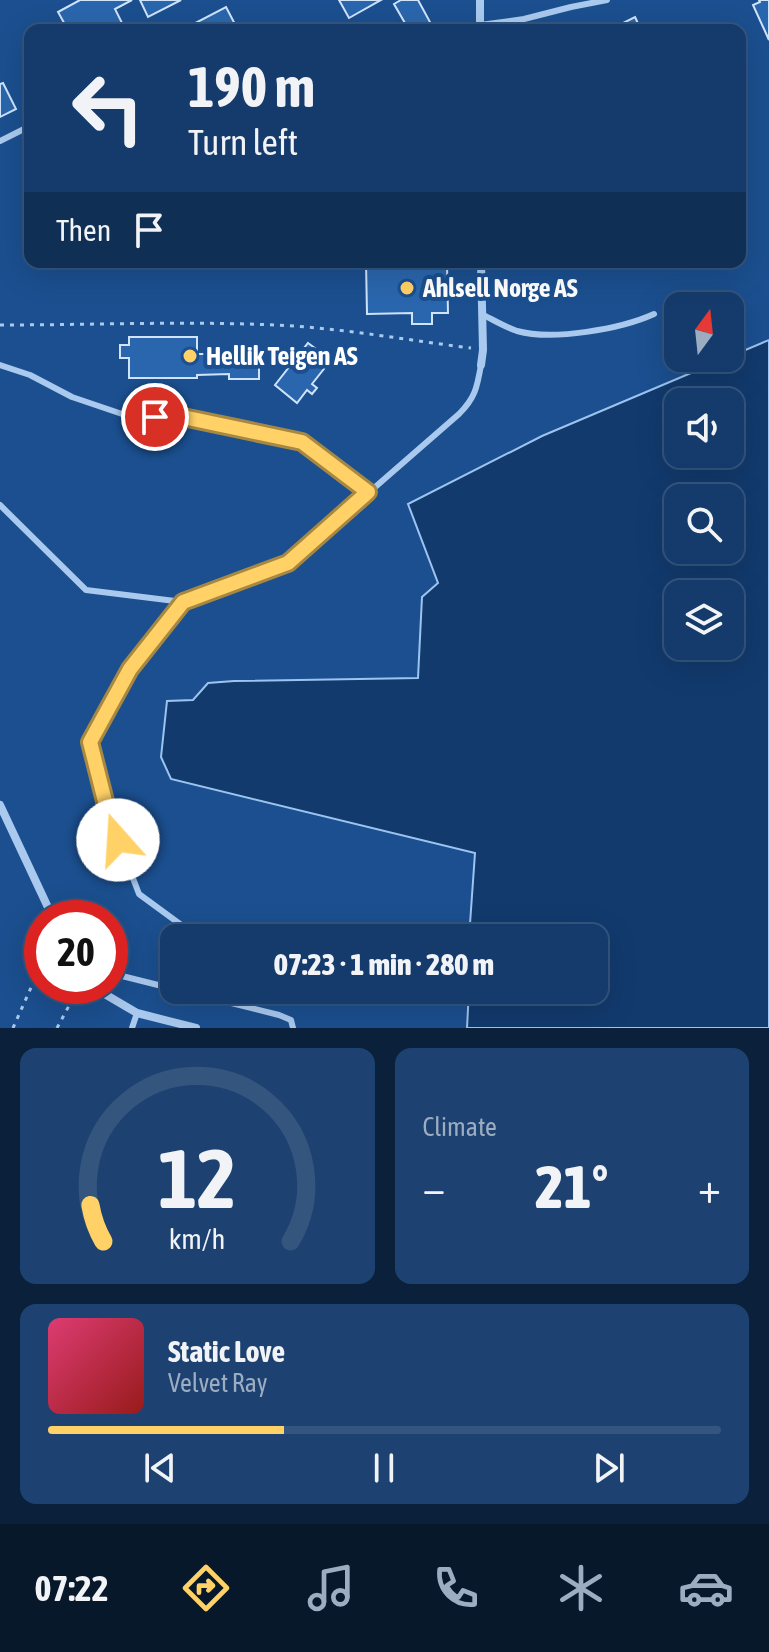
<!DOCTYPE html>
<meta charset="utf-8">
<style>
body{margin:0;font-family:"Asap Condensed",sans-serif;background:#1d4271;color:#f1f3f6;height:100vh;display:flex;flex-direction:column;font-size:30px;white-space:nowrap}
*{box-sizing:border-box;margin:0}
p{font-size:26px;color:#9dadc1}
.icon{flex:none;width:44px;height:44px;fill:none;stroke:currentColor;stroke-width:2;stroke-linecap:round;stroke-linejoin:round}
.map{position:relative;height:1028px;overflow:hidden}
.details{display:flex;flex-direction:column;gap:20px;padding:20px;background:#0b203b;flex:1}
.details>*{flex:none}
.top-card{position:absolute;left:24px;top:24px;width:722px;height:244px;border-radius:16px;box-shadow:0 8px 32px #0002,0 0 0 2px #33557e;background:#143b6b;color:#f1f3f6;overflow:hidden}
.needle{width:52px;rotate:15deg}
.tools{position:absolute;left:664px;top:292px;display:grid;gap:16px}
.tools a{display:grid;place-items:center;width:80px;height:80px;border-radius:16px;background:#143b6b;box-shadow:0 8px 32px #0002,0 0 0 2px #33557e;font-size:40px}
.speed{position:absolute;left:24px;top:900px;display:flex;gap:16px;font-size:40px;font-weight:700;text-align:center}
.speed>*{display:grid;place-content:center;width:104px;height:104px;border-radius:50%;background:#143b6b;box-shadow:0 8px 32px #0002,0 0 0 2px #33557e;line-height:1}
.speed .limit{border:12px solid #d22;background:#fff;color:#111}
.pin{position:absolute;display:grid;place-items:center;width:68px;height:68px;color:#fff;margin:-34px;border:4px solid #fff;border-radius:50%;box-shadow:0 2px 8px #0007}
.me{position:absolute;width:88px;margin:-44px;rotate:341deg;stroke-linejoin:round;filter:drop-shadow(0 0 6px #0008)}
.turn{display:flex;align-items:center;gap:28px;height:168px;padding:0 32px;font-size:36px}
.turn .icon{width:104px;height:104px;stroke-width:2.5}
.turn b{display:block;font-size:56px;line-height:68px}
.then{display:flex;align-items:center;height:76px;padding:0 32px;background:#0003;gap:16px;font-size:30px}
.big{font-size:60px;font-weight:800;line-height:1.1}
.details .tile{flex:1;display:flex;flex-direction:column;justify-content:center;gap:12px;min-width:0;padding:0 28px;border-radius:16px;background:#1d4271}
.details .dial{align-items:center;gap:0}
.dial svg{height:208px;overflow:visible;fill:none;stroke:#33557e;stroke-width:7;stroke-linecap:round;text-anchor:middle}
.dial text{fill:#f1f3f6;stroke:none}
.song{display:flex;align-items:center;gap:24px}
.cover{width:96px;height:96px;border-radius:12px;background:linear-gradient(135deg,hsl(340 70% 55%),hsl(0 70% 35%))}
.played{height:8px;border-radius:4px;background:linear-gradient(90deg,#ffd166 35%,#33557e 35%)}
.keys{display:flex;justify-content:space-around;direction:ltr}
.heat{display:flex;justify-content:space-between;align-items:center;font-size:44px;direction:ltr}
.details .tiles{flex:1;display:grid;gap:20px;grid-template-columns:1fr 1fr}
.tile:last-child{grid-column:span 2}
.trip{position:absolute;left:160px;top:924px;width:448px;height:80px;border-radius:16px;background:#143b6b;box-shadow:0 8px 32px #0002,0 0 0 2px #33557e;font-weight:800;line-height:80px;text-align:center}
.menu{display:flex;height:128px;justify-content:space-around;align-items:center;background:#08182b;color:#9dadc1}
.menu .icon{width:56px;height:56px}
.menu .current{color:#ffd166}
.menu b{font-size:36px;color:#f1f3f6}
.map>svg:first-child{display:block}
</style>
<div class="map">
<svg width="769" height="1028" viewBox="0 0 769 1028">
<rect width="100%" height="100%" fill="#1b4f8f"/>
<path fill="#123a6d" stroke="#9cc4f0" stroke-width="2" fill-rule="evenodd" d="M769,340V1028H467L469,990H594V938H469L475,853L171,779L161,757L167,701L193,700L208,683L234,681L418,678L422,597L438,583L408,504L542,436ZM678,402H730V454H678ZM678,498H730V550H678ZM678,594H730V646H678Z"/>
<path fill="#2a66ad" stroke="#cfe3fa" stroke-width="2" d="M80,0H132L115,9L125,29L68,30L58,12Z
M140,0H181L148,17Z
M339,0H381L349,18Z
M401,0H418L430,22L416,30H409L394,4Z
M759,0H769V40L753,5L760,2Z
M226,7L238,30H182Z
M635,17L641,30H609Z
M3,83L16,109L0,117V84Z
M366,262L447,263L448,313H432V324H412V313L367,314Z
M129,337H197V354H259V379H229V374L197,375V378H129V358H120V345H129Z
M308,343L331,360L312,384L317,388L312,394L307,390L297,403L275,385Z"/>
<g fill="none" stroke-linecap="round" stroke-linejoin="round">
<path stroke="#a9c9ee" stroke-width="3" stroke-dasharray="4 6" stroke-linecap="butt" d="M0,325C92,325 184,321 276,325C341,328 406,340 471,348
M13,1028L42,963
M57,1028L78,989"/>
<path stroke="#a9c9ee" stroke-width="6" d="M480,25L524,19L571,7L607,0
M0,141L30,126
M692,294L702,306
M483,315C494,320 505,327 517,331C553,341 621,329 654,314
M723,358L724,359
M0,365L30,375L72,397L128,416L183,417L302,442L368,492
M0,505L86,590L183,602
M199,938L139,894L108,813L90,742L130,669L183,602L288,563L459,414C475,398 477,388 481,365
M110,973L174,989
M179,990L279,1015L291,1020L293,1028
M132,1028L137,1013"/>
<path stroke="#a9c9ee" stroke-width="8" d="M480,0V30
M481,365L483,350L481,262
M0,805L53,918
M91,986L137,1013L196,1028"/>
</g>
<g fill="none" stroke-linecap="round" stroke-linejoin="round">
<g stroke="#a68842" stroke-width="20">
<path id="route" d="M118,840L108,813L90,742L130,669L183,602L288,563L368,492L302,442L183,417H155"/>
</g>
<use href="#route" stroke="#ffd166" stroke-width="14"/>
</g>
<g fill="#ffd166" stroke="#1b4f8f" stroke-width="3">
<circle cx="407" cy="288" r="8"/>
<circle cx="190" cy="356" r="8"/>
</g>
<g text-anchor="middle" stroke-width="8" stroke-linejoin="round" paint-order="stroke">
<g font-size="26" font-weight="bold" fill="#fff" stroke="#1b4f8f" text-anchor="start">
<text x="423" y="297">Ahlsell Norge AS</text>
<text x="206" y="365">Hellik Teigen AS</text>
</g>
</g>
</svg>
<div class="tools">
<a><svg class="needle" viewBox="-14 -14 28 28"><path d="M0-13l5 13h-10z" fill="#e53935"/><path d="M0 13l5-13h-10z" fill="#9dadc1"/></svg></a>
<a><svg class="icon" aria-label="sound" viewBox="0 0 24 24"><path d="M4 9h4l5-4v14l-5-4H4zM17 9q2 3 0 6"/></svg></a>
<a><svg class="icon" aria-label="search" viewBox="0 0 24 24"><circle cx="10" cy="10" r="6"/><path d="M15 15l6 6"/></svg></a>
<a><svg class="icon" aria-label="layers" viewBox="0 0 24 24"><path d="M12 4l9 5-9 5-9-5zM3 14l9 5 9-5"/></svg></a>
</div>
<div class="speed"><div class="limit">20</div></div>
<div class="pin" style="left:155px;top:417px;background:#d93025"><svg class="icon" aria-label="arrive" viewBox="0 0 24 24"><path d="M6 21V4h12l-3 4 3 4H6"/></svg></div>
<svg class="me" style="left:118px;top:840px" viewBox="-20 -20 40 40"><circle r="19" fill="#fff"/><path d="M0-13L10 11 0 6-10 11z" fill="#ffd166"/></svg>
<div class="trip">07:23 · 1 min · 280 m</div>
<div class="top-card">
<div class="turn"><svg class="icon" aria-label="left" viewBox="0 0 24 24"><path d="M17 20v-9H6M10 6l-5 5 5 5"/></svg><div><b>190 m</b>Turn left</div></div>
<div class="then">Then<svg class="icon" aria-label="arrive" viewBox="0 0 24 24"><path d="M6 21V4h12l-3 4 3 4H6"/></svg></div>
</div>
</div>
<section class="details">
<div class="tiles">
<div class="tile dial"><svg viewBox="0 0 100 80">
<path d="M14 69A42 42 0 1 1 86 69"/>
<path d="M14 69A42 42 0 0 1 9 55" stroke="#ffd166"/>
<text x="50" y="56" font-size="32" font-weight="700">12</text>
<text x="50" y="72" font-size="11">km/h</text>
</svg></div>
<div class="tile"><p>Climate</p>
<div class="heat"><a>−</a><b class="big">21°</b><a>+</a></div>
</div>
<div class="tile">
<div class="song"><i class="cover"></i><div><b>Static Love</b><p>Velvet Ray</p></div></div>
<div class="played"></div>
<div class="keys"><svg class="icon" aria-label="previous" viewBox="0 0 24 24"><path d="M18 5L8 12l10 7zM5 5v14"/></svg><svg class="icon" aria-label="pause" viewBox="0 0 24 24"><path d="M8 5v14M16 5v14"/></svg><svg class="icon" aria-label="next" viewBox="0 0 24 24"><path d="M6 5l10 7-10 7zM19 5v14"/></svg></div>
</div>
</div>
</section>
<nav class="menu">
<b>07:22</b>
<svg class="icon current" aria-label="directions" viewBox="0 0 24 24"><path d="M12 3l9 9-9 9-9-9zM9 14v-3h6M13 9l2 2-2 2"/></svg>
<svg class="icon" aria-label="music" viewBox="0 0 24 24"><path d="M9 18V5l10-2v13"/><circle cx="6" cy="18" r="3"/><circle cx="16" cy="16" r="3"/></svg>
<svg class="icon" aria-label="phone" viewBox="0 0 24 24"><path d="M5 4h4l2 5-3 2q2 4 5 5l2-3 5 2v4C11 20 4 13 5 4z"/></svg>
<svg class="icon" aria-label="climate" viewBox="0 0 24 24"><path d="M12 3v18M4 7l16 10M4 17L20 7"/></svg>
<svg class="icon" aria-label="car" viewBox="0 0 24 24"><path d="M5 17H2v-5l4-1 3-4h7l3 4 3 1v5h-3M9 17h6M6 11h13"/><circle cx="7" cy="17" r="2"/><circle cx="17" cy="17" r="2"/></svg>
</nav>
